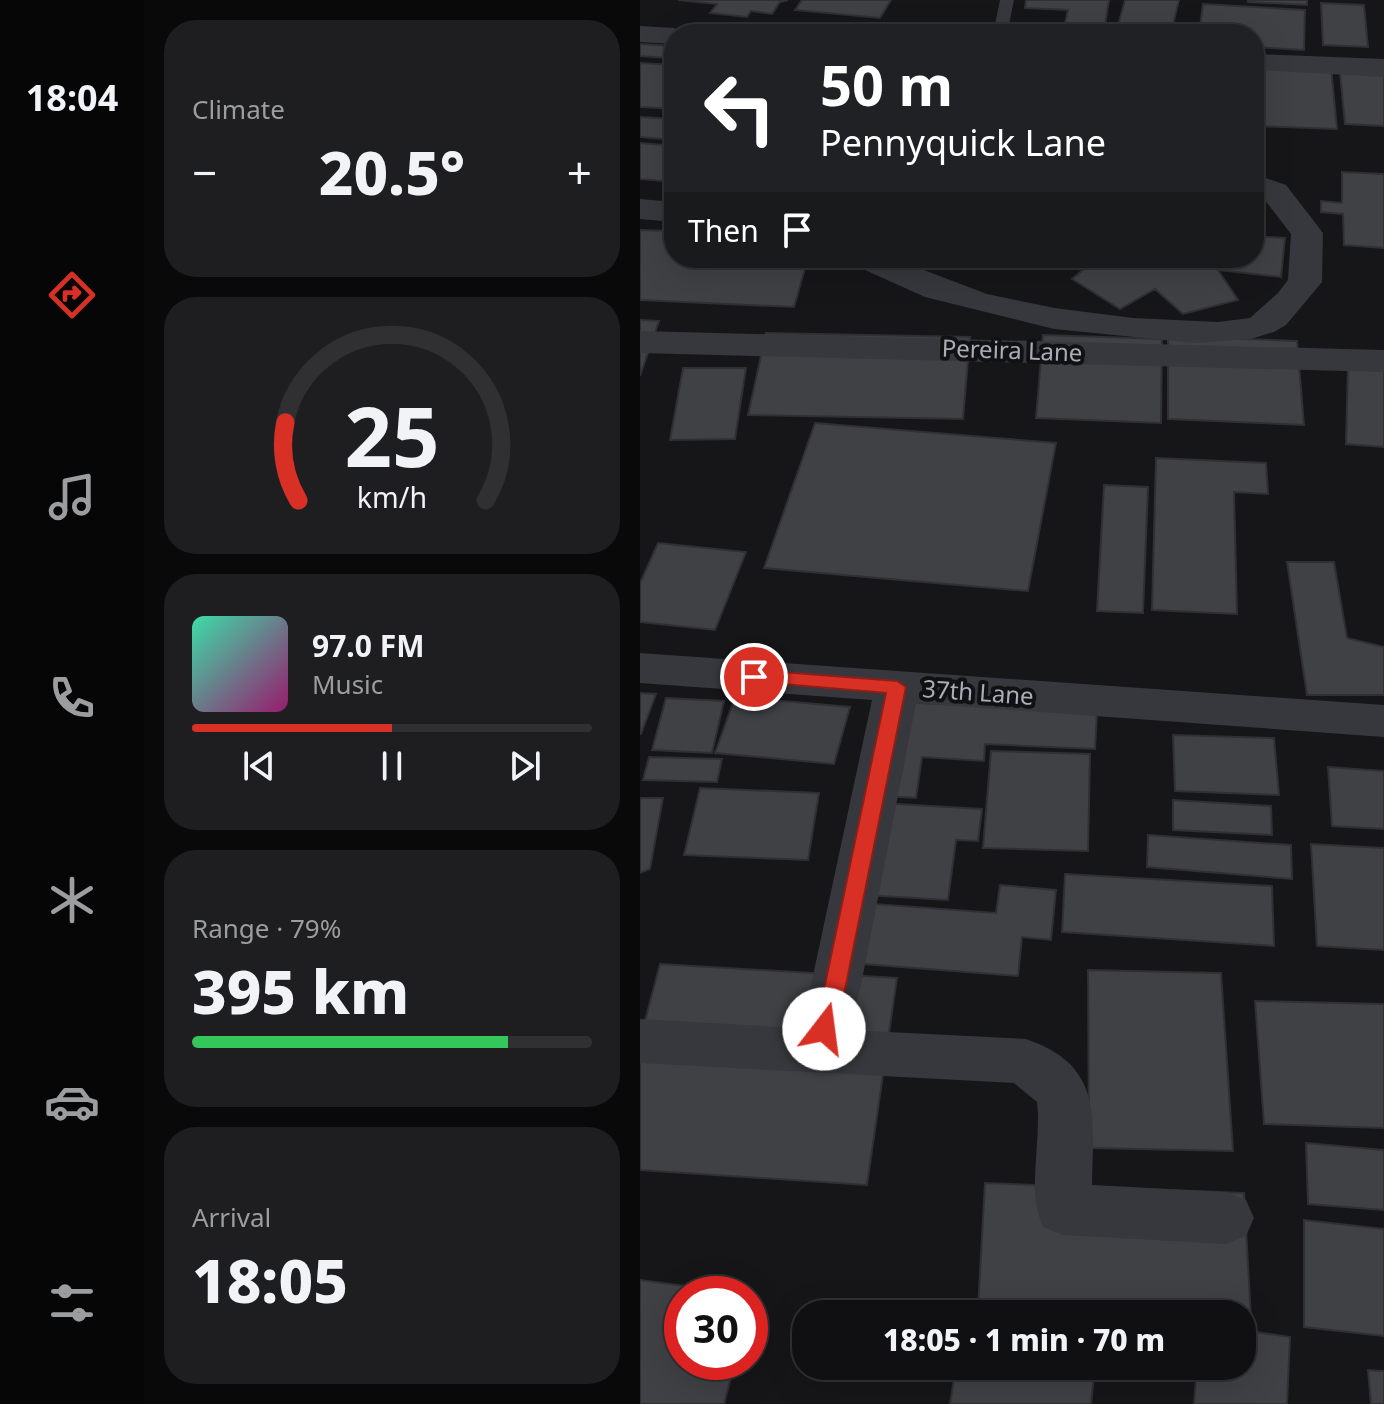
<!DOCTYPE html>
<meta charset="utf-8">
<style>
body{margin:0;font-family:"Noto Sans",sans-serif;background:#1e1e20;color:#f1f3f6;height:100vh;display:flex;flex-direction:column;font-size:30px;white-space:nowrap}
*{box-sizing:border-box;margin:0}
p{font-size:26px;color:#9c9d9f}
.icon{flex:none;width:44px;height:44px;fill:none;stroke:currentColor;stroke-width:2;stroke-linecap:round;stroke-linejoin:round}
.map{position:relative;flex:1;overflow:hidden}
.drawer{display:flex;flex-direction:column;gap:20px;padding:20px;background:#09090a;width:496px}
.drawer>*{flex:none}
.guide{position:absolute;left:24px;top:24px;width:600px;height:244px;border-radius:32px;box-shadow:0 8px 32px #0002,0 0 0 2px #303032;background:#202124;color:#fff;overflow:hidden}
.speed{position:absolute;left:24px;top:1276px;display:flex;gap:16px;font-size:40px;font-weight:700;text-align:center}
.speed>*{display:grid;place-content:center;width:104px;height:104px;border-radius:50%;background:#101012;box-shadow:0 8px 32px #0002,0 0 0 2px #303032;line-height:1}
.speed .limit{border:12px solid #d22;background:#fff;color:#111}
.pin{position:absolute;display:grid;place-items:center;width:68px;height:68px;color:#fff;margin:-34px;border:4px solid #fff;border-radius:50%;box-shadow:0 2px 8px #0007}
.me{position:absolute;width:88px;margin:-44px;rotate:15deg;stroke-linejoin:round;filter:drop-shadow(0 0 6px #0008)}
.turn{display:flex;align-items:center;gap:28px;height:168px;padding:0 24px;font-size:36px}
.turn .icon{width:104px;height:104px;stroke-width:2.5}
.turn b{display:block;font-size:56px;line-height:68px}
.then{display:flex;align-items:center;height:76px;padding:0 24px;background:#0003;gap:16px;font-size:30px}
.big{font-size:60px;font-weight:800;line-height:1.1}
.drawer .widget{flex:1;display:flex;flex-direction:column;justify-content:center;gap:12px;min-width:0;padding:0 28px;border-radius:32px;background:#1e1e20}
.drawer .dial{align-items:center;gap:0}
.dial svg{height:208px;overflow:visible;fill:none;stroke:#303032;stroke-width:7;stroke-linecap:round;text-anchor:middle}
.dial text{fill:#f1f3f6;stroke:none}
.song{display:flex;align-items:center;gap:24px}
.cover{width:96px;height:96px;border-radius:12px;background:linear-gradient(135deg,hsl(160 70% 55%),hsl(320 70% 35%))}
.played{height:8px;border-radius:4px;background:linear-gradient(90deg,#d93025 50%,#303032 50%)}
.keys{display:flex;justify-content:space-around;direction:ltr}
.heat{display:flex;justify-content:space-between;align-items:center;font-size:44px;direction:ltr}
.charge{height:12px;border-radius:6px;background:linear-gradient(90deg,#34c759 79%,#303032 0)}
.trip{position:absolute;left:152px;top:1300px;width:464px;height:80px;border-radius:32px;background:#101012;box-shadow:0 8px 32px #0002,0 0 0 2px #303032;font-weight:800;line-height:80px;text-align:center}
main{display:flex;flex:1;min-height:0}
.dock{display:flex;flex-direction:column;width:144px;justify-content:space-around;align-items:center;background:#060607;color:#9c9d9f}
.dock .icon{width:56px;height:56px}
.dock .current{color:#d93025}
.dock b{font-size:36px;color:#f1f3f6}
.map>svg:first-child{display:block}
</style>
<main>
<nav class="dock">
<b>18:04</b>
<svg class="icon current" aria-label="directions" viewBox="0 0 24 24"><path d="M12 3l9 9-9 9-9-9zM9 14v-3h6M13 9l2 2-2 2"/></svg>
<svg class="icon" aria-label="music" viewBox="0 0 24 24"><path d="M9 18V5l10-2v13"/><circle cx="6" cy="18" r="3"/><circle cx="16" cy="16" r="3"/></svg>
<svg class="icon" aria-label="phone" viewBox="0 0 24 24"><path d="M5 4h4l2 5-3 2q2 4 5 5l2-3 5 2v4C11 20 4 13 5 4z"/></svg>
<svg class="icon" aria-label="climate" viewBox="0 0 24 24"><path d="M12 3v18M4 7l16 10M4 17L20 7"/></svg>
<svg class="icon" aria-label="car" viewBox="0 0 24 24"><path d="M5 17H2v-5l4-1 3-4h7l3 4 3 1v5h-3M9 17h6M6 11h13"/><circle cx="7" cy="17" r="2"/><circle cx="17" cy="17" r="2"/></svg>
<svg class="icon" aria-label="filters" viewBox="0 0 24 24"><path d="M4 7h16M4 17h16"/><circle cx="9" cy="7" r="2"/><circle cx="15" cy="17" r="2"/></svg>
</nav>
<section class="drawer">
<div class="widget"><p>Climate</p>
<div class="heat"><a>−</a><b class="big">20.5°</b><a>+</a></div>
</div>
<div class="widget dial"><svg viewBox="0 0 100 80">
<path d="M14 69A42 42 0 1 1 86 69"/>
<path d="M14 69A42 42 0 0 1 9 39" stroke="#d93025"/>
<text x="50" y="56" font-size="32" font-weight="700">25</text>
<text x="50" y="72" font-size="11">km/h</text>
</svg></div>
<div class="widget">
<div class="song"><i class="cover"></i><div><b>97.0 FM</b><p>Music</p></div></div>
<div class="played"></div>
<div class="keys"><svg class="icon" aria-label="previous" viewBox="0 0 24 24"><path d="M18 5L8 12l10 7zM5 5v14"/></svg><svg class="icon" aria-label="pause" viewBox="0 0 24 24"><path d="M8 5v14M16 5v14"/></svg><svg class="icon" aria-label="next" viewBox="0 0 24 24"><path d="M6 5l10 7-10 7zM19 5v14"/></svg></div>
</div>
<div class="widget"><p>Range · 79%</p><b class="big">395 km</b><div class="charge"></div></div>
<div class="widget"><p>Arrival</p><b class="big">18:05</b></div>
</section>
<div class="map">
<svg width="744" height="1404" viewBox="0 0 744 1404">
<rect width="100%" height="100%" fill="#161618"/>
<path fill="#404145" stroke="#303034" stroke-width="2" d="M38,0H148L140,2L132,14L111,11L107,17L70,13L77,4Z
M162,0H251L240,18L155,10Z
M386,0H469L465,25L425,23L428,10L385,8Z
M485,0H539L531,33L477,29Z
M608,0H667V5L608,2Z
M681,3L724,5L728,47L683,45Z
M563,4L665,10L664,50L614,47V34H559Z
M425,27L462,29L461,34H424Z
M0,44L34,46V47L27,58L0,56Z
M0,63L34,65V109L0,107Z
M614,63L691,67L697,129L614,126Z
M699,63L744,65V126L705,124Z
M0,117L34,119V140L0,137Z
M0,143L34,146V182L0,179Z
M702,172L744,174V248L704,245L703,214L681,212V201L702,203Z
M0,230L34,231V258H168L154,307L0,300Z
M614,236L645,238L641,277L578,270L598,300L543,314L515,289L480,309L432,279L455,260L426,258H614Z
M0,320L19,321L0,376Z
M126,333L330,337L323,419L108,415Z
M403,335L522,339L521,423L396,418Z
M528,336L657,341L664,425L528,419Z
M708,364L744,367V447L706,444Z
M43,368H106L95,439L30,440Z
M175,423L416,443L388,591L124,568Z
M516,458L626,463L628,494L594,492L597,614L512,610Z
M464,485L508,487L503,613L457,611Z
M18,543L106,552L75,630L0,622V583Z
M647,562H694L707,638L744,647V695H667Z
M0,693L16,694L1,734H0Z
M95,697L210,707L194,764L75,753Z
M26,698L84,701L72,753L12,750Z
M261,702L457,712L455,749L345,744L344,761L282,757L276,798L245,796Z
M533,735L634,738L639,795L535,791Z
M351,751L450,754L448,851L343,848Z
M9,757L82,759L77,782L3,780Z
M688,767L744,771V829L692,826Z
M60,788L179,793L168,860L44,855Z
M0,798H23L10,869L0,873Z
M533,800L631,806L632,835L533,830Z
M239,803L342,809L338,841L316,840L308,900L224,895Z
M508,835L651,845L652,879L507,867Z
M671,844L744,848V950L677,946Z
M425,874L632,886L634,946L422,932Z
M360,885L416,890L411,940L382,937L378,976L210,963L221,903L356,913Z
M20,964L257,978L227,1185L0,1170V1040Z
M448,970L581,973L593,1151L449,1148Z
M615,1001L744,1004V1128L624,1124Z
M666,1143L744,1150V1210L668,1204Z
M345,1183L604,1193L611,1319H602V1314H489L338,1308Z
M664,1220L744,1229V1336L664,1327Z
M0,1280L106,1294H42V1362H95L84,1404H0Z
M602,1330L650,1337L647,1404H554L557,1366H602Z
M316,1366H377L454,1376L451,1404H310Z
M728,1370L744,1371V1404H731Z"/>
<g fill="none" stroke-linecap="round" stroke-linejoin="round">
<path fill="#37383d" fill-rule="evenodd" d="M360,0H374L367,34H353Z"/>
<path fill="#37383d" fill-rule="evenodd" d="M0,26L34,28L46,34H34V44L0,42Z
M614,54L744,59V77L614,70Z
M614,174L646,185L683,233L682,282L646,325L634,332L611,339L555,343L414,329L285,297L214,265L209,258H252L347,294L414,308L493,318L578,322L610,318L638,293L648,280L651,234L624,199L614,194Z
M0,199L34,202V222L0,219Z
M0,331L744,350V372L0,353Z
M0,653L744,705V737L276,703L221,985L209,1030L386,1039C464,1066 453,1117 452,1185L586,1192L606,1200L614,1218L606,1236L586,1244L423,1235L403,1227C386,1189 402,1143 397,1102L374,1083L0,1063V1019L158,1028L171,985L232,700L0,683Z"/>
</g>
<path fill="#d93025" stroke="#8d1f18" stroke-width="2" d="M114,670L257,681L266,687L206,985L194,1029L191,1036L184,1038L176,1036L173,1029L185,985L246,693L108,681L105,677Z"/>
<g text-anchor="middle" stroke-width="8" stroke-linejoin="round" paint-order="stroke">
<g font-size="24" fill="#a8adb8" stroke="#111113">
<text transform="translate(372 351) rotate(2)" y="8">Pereira Lane</text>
<text transform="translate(338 693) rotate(4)" y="8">37th Lane</text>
</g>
</g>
</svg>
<div class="speed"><div class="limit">30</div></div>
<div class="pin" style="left:114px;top:677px;background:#d93025"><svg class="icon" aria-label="arrive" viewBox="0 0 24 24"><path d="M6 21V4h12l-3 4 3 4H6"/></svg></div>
<svg class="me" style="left:184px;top:1029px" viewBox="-20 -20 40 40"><circle r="19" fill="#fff"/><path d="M0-13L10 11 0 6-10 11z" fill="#d93025"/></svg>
<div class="trip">18:05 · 1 min · 70 m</div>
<div class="guide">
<div class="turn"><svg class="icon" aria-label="left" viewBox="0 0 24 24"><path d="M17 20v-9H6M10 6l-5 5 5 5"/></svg><div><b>50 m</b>Pennyquick Lane</div></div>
<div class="then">Then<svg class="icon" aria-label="arrive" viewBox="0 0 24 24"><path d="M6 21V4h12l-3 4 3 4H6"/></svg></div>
</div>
</div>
</main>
